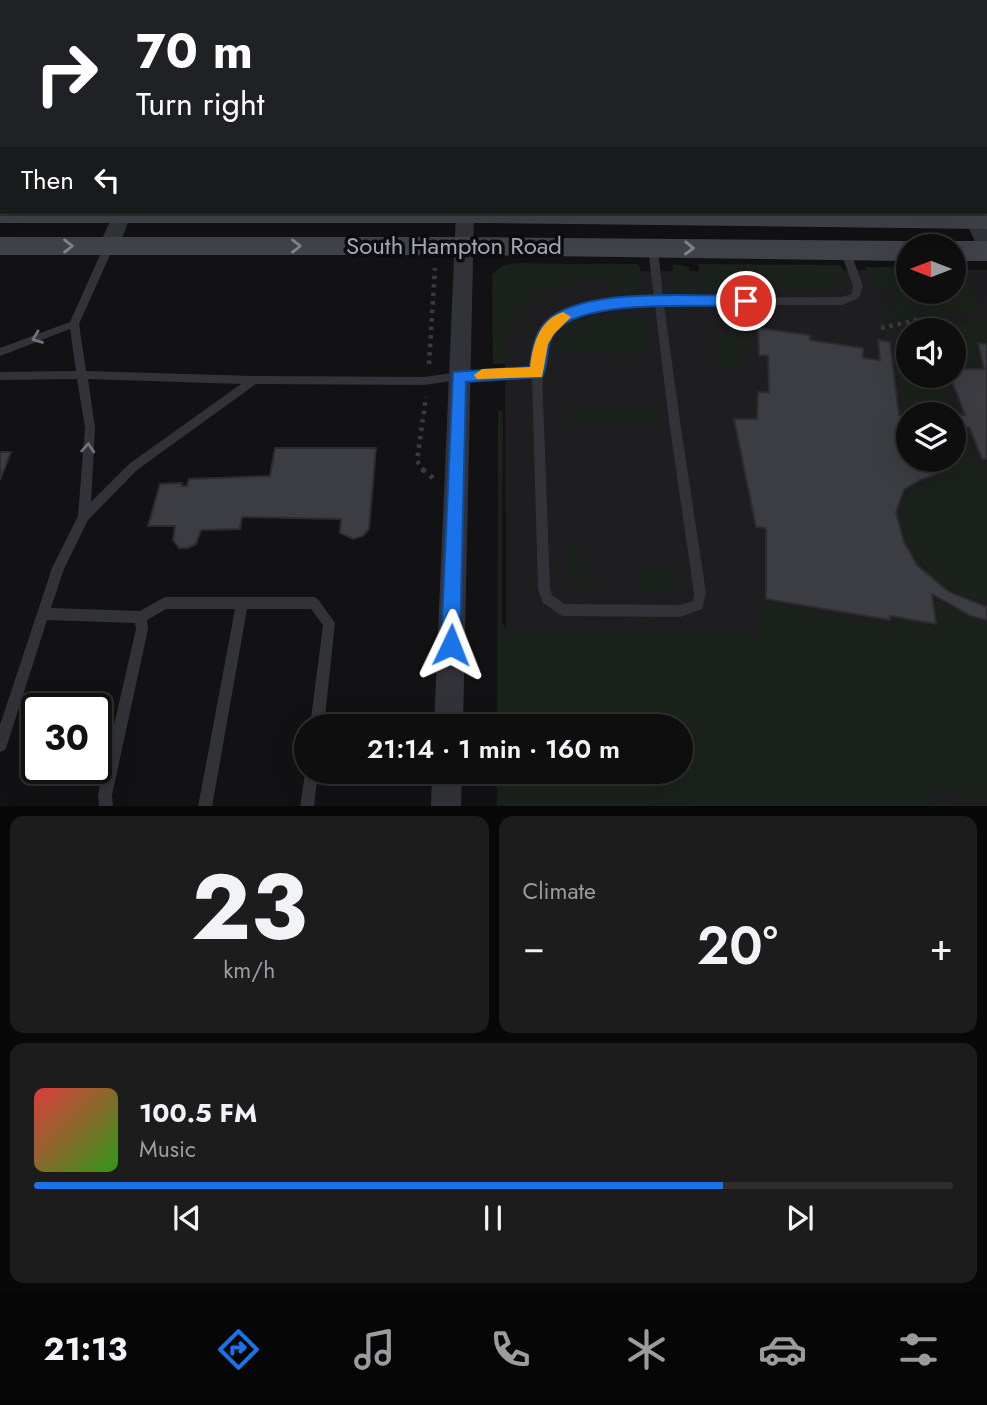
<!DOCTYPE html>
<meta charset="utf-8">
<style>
body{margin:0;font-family:Jost,sans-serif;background:#1c1c1d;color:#f1f3f6;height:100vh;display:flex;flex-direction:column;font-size:26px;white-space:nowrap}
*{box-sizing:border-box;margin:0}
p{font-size:23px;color:#9b9c9e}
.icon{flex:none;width:38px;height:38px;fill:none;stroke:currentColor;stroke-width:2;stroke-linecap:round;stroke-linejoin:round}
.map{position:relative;height:806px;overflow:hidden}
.panel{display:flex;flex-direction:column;gap:10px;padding:10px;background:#080808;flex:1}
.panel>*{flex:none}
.banner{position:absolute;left:0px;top:0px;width:987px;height:214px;box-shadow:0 7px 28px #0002,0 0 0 2px #2e2e2f;background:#202124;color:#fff;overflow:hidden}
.needle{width:46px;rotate:270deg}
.fabs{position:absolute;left:896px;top:234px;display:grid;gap:14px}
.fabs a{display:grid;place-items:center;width:70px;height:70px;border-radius:50%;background:#0e0e0f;box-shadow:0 7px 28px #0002,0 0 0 2px #2e2e2f;font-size:35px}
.speed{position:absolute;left:21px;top:693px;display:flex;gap:14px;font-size:35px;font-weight:700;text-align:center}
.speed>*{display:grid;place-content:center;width:91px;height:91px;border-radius:50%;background:#0e0e0f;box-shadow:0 7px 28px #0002,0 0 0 2px #2e2e2f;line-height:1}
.speed .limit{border:4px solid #111;border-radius:10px;background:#fff;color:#111}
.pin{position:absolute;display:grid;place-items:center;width:60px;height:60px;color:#fff;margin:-30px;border:4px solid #fff;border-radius:50%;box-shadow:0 2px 7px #0007}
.me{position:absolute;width:77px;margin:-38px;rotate:2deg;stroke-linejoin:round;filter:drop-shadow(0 0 5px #0008)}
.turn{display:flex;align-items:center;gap:24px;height:147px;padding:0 21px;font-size:32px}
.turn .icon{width:91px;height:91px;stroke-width:2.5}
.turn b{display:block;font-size:49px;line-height:60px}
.then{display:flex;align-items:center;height:66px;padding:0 21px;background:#0003;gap:14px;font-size:26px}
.big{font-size:52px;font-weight:600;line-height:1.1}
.panel .tile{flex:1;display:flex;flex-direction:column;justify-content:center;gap:10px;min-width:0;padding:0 24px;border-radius:14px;background:#1c1c1d}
.panel .dial{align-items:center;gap:0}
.dial b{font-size:91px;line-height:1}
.song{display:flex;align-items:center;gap:21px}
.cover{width:84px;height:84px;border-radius:10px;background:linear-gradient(135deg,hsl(0 70% 55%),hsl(110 70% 35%))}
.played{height:7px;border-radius:4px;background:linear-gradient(90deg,#1a73e8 75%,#2e2e2f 75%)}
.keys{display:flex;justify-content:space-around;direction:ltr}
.heat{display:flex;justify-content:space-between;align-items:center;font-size:38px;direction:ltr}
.panel .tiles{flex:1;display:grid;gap:10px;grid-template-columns:1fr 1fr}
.tile:last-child{grid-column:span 2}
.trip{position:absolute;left:294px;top:714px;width:399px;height:70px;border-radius:35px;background:#0e0e0f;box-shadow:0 7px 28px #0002,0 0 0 2px #2e2e2f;font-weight:600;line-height:70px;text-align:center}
.menu{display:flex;height:112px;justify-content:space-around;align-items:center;background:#060606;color:#9b9c9e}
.menu .icon{width:49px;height:49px}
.menu .selected{color:#1a73e8}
.menu b{font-size:32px;color:#f1f3f6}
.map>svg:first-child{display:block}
</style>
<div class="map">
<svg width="987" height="807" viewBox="0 0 987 807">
<rect width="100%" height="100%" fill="#121214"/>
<path fill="#1e1e21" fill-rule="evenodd" d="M908,270V292H954V270H987V806H506L681,772V726H506L505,272ZM908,331H954V376H908ZM908,415H954V460H908Z"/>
<path fill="#1a221b" d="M481,0H987V208L985,2Z
M516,263C556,264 596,264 637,264L640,268L642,285L629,294H614L611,279C556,282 505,301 505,364H493L492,274L504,265Z
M673,264L689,267L694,293C679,289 670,281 673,264Z
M698,264L840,265L848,278L839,288L703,293Z
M954,266H958L981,315L924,316L915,292H954Z
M865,267H895L916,317L887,323L882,310L897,309L888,287H873Z
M601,315C619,316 635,313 648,326L649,348L635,353L554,352C555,329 582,319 601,315Z
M987,321V341L974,340L978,366H954V331H930L926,322Z
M918,322L921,331H908V376H939L953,412H903L890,329H901Z
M746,332L750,350L748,359L739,366L721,369L713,334Z
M645,406C656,409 660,413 662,424L562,425V416L566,411L579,407Z
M498,411H503L502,622L509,633L762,634L757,601L896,627V621L939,629L935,599L969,619L987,623V799L930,791L933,801L977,806H497V772H681V726H497Z
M954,430H965L979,465H987V604C951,591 915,570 905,530C902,517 901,505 909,493C917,482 936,479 948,474L943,460H954Z
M570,547L575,550L578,568H590L593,591C568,591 569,570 568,550Z
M672,568L686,577C675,594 661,592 642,593L639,570Z"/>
<path fill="#3c3d42" stroke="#2c2c30" stroke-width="2" d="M758,328L810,335V340L863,348V358L880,360L878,340L890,342L899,415H908V460H938L942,472L920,480L904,490L896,512L904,542L917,565L949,592L987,607V620L971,616L932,594L936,624L890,616V620L766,599V528L756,527L734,419H757L758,392L769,393L768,356L759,355Z
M978,343L987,344V459H982L969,427H954V415H965L950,376H954V369H984Z
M275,448H376L369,529L363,536L353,539L340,533L341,519L242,517L240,529L201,530L196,544L188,548H179L173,540L175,526H148L160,484L182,483L181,486H187L189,479L270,476Z
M0,452H11L0,480Z"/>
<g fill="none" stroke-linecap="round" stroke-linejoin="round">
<path stroke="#383b40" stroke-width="3.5" stroke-dasharray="2.5 3.5" stroke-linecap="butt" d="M748,0L752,2"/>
<path stroke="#383b40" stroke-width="4.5" stroke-dasharray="3.5 5" stroke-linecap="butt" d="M881,328L921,319
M429,364L435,268
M424,471L417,461L426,397"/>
<path stroke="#383b40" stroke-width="5" stroke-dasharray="4.5 6" stroke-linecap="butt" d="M422,469L433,478"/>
<path fill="#323339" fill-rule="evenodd" d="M81,0H87V2H80Z
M313,0H319V2H313Z
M0,144H2V151L0,152Z
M109,243L114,246L79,324L86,371L254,376L424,377L459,372L532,368C538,300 598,298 654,298L648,248L653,245L658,248L663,298L842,297L852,294L853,286L840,250L845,247L850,250L863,286L859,298L842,305H664L680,421L706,593L702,609L680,617L562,616L543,603L538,589L532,376L459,380L424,385L256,384L137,470L88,520L64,569L51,608L140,611L165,597H314L318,599L335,623L324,726H310L323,625L311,609H247L212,807H198L235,609H166L147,620L148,629L112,795L113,807H99L98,795L136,629L135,623L47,620L7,745L5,750L0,752V725L52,568L78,516L85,428L77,379L0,380V372L76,371L70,329L0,356V348L70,322L104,246ZM655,305L669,421L694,593L693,601L680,605L564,604L552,595L550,589L542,372C543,361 543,349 548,339C564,305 622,305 655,305ZM88,379L241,384L129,464L91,502L95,428Z
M306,767V772H318L314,807H300Z"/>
<path fill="#323339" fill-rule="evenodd" d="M196,0H210V2H196Z
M466,0H480V2H466Z
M875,0H890L891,2H876Z
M114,212H132L119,246L116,251H102L99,246Z
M456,212H474L463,726H434Z
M961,212H979L987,227V254L980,252Z
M432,772H462L461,807H431Z"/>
<path fill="#404249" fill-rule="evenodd" d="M0,205L2,212L987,211V229L486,223H0Z
M0,237H464L908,241L919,247H908V261L464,255H0Z
M954,241H987V261H954V247H943Z"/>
</g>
<defs><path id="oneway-chevron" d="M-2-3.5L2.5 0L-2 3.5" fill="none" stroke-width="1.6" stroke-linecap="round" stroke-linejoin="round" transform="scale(1.75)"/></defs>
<g stroke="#808490">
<use href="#oneway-chevron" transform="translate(68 246)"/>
<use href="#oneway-chevron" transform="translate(296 246)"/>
<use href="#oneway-chevron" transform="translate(689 248) rotate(1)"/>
</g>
<g stroke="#70737e">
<use href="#oneway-chevron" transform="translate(37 338) rotate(159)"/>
<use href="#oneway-chevron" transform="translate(88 448) rotate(-86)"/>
</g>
<path fill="#1a73e8" stroke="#114b97" stroke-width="2" d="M746,296L754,301L746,306C704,307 583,298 556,331C544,345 550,361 542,377L466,382L460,645L457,652L451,655L444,652L441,645L453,372L530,367C532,349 535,330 550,318C590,287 696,296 746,296Z"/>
<path fill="#f59e0b" d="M563,312L571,317L554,334L548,344L542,377L477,379L474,375L482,369L530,367C533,344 539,320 563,312Z"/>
<g text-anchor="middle" stroke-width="7" stroke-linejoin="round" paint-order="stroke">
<g font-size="24" fill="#a2a8b6" stroke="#0d0d0f">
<text x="454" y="254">South Hampton Road</text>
</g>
</g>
</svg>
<div class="fabs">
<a><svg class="needle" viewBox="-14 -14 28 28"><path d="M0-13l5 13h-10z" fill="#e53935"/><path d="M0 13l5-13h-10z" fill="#9b9c9e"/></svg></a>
<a><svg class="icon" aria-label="sound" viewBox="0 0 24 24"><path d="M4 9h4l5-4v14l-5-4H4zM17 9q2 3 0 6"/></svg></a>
<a><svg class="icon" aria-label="layers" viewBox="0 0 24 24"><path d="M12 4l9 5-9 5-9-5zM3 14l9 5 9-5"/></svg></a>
</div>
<div class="speed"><div class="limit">30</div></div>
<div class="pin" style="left:746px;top:301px;background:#d93025"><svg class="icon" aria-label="arrive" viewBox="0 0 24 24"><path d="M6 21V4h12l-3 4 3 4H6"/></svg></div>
<svg class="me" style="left:451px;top:645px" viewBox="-20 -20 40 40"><path d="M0-17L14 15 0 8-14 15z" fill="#1a73e8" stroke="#fff" stroke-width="4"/></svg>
<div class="trip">21:14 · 1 min · 160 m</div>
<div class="banner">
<div class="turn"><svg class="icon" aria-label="right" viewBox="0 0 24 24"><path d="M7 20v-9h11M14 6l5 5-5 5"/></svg><div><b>70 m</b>Turn right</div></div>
<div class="then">Then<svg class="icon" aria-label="left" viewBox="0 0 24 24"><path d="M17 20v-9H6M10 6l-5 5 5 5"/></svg></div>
</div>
</div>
<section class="panel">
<div class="tiles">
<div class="tile dial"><b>23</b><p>km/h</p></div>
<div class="tile"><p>Climate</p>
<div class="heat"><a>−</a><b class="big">20°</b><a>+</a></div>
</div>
<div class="tile">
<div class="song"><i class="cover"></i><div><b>100.5 FM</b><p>Music</p></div></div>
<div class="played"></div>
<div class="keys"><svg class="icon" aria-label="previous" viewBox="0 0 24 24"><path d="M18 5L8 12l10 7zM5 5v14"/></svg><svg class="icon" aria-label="pause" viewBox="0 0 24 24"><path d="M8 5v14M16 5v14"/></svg><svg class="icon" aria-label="next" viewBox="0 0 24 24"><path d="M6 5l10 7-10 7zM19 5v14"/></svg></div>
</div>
</div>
</section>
<nav class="menu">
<b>21:13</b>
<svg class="icon selected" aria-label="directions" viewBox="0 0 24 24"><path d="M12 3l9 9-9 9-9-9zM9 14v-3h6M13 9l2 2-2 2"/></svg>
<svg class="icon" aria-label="music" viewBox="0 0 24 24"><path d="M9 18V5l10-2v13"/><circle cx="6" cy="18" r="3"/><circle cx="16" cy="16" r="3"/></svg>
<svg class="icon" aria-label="phone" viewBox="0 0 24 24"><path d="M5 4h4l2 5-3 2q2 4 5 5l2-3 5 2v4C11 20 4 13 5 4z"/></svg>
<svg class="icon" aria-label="climate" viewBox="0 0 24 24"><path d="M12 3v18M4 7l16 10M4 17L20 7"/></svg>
<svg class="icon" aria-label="car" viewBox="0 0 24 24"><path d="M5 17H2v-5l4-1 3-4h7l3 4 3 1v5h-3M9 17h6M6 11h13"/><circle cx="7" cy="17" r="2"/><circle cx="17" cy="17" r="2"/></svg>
<svg class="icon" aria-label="filters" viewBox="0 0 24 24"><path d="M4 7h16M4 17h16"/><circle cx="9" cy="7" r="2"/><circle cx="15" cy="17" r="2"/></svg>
</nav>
